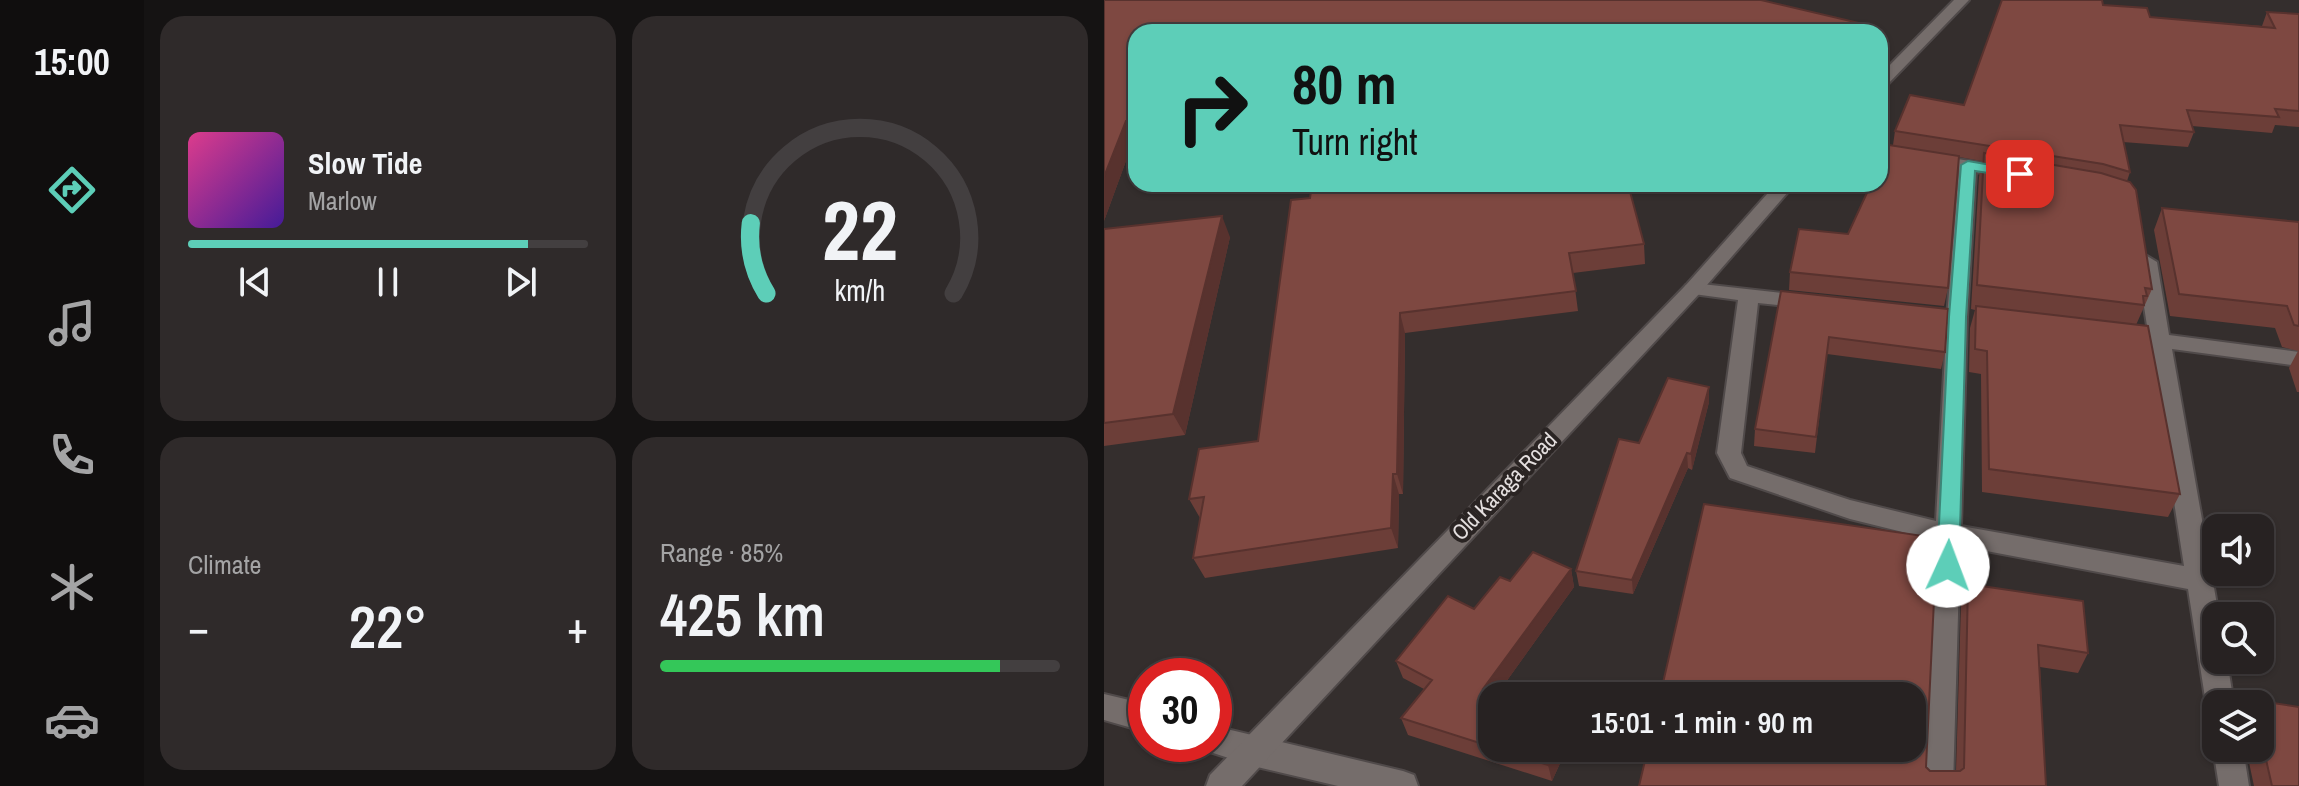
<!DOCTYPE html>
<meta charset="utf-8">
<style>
body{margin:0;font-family:"Archivo Narrow",sans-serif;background:#2f2a2a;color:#f1f3f6;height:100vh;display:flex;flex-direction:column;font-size:30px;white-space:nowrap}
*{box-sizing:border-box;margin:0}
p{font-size:26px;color:#a4a4a5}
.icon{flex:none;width:44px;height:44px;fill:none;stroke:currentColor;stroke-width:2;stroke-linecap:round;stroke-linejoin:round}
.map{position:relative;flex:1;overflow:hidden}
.drawer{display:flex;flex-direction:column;gap:16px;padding:16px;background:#151313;width:960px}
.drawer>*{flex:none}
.hud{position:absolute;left:24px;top:24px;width:760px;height:168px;border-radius:24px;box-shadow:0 2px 6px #0004,0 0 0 2px #433f40;background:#5dceb8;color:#111;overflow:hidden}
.controls{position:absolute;left:1098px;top:514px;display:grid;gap:16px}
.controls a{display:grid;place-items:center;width:72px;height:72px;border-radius:16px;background:#272222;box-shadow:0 2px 6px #0004,0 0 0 2px #433f40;font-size:40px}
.speed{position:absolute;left:24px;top:658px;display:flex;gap:16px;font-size:40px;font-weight:700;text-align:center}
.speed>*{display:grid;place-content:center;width:104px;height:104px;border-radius:50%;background:#272222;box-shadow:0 2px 6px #0004,0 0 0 2px #433f40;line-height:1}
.speed .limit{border:12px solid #d22;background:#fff;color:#111}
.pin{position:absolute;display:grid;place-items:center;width:68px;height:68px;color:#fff;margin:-34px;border-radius:16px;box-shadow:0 4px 12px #0006}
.me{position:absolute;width:88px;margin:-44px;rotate:2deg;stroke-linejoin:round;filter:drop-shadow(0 0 6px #0008)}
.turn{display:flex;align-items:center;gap:28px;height:168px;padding:0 32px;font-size:36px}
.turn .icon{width:104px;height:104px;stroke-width:2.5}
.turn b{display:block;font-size:56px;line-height:68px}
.big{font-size:60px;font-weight:600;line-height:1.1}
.drawer .tile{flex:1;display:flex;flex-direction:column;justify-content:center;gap:12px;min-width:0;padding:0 28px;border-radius:24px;background:#2f2a2a}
.drawer .dial{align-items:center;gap:0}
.dial svg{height:208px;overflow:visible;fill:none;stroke:#433f40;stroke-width:7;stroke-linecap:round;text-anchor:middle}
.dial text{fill:#f1f3f6;stroke:none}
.song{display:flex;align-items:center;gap:24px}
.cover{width:96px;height:96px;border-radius:12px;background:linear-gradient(135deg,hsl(330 70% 55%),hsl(260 70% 35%))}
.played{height:8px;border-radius:4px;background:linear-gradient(90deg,#5dceb8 85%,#433f40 85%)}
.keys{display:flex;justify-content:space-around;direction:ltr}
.heat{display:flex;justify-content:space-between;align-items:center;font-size:44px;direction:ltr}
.charge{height:12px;border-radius:6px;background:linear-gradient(90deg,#34c759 85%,#433f40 0)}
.drawer .tiles{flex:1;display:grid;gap:16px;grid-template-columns:repeat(2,1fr)}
.trip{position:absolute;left:374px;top:682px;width:448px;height:80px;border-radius:24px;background:#272222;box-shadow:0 2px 6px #0004,0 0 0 2px #433f40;font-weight:600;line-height:80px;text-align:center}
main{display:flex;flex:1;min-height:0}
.tabs{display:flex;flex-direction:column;width:144px;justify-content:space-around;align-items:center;background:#100e0e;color:#a4a4a5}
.tabs .icon{width:56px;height:56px}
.tabs .active{color:#5dceb8}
.tabs b{font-size:36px;color:#f1f3f6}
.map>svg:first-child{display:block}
</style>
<main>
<nav class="tabs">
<b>15:00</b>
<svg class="icon active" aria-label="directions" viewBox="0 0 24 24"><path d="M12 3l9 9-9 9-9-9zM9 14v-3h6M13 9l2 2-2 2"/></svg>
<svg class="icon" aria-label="music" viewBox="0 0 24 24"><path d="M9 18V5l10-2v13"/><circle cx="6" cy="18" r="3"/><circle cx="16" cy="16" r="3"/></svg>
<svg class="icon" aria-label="phone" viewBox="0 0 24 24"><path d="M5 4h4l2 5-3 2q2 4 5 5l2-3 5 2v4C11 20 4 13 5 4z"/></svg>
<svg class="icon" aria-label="climate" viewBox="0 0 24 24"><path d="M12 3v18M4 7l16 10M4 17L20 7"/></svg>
<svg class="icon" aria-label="car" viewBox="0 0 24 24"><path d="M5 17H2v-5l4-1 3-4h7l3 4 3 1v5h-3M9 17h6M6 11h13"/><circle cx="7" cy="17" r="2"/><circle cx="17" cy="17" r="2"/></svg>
</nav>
<section class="drawer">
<div class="tiles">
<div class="tile">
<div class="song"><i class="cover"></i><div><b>Slow Tide</b><p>Marlow</p></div></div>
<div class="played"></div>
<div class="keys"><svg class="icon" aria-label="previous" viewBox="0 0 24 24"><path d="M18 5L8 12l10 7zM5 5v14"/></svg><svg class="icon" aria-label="pause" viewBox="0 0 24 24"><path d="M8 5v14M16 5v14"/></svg><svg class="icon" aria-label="next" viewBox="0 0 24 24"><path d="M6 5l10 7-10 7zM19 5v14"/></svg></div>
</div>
<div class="tile dial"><svg viewBox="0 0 100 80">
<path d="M14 69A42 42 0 1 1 86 69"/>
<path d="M14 69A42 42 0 0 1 8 42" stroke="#5dceb8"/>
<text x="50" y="56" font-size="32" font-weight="700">22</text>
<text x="50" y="72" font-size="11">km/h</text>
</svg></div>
<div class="tile"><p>Climate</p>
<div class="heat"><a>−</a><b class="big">22°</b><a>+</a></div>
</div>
<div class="tile"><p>Range · 85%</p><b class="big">425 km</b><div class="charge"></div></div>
</div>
</section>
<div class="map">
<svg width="1195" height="786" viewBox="0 0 1195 786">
<rect width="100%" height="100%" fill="#342e2d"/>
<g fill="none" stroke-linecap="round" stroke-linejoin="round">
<g stroke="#504a4a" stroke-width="4">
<path id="minor" d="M776,147L905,167L914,172L905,177L872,172L863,317L857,526L1080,566L1046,347L1035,344L1032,339L1035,334L1044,332L1033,262L1036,258L1043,256L1053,262L1065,335L1195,352V366L1068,349L1115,616H1112V660H1123L1130,704H1112V716L1106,713L1102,704L1084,589L856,546L849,786H819L831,540L746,519L626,478L613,453L634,300L582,293L579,289L582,285L589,283L705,296L715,302L705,308L654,303L637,453L643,466L746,500L832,521L843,317L855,169L776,157Z
M0,694L42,704V732L0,720Z
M110,726L299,771L310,775L314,786H234L149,766L100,750L97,744H110Z
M1112,741V748H1139L1145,786H1115L1109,748Z"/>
</g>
<g stroke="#504a4a" stroke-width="4">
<path id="tertiary" d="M850,0H865L781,87L776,89V75Z
M672,184H691L596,293L138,786H102L106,775L582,285Z"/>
</g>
<use href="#minor" fill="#756d6b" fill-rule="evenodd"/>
<use href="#tertiary" fill="#756d6b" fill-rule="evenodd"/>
</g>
<path fill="#6c3e38" d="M999,5L1046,17L1158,26L1163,12L1195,14V127L1171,125L1168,133L1088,126L1090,132L1084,147L1019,142L1026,172L1023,181L1048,289L1032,325L1076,494L1064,517L878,492L877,374L865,372L866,328L871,310L867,309L875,177L878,161L855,157L844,288L840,306L685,290L686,272L744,234L789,145L791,131L860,105Z
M32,32V139H30L0,221Z
M206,198L540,244L541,264L469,273L474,311L301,333L299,494H295L294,548L101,578L89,558L96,518L85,499L154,441Z
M1058,208L1195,222V392H1193L1185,368L1194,351L1178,347L1171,328L1066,316L1050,230Z
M0,229L126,237L81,435L0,446Z
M677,291L841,352L837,369L723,354L711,453L650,446L651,429Z
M605,402L588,470L584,468L529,594L475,586L472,571L535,443Z
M467,569L470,587L394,693L388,696V748H463L448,781L304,735L297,718L320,689L299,678L292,661L370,609L406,581Z
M864,584L984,653L974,673L936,667L942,786H535L822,767L826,771H852L857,604Z
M1149,700L1195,707V786H1150L1142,748H1156V704H1146Z"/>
<path fill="#58322e" d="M755,23L754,32H745Z
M22,121L30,139L0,221V177Z
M118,216L126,237L81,435L69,414Z
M296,313L301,333L299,494L293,474Z
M605,387V402L588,470L587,454Z
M583,453L584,468L529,594L528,580Z
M289,474L295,494L294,548L287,528Z
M467,569L470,587L392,696L379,689Z
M452,748H463L448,781L444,765Z"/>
<path fill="#7e4841" stroke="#58322e" stroke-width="2" d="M0,0H657L755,23L745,32H32V120L22,121L0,177Z
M898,0H998L999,5L1043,8L1046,17L1171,28L1163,12L1195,14V111L1171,109L1175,117L1083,110L1090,132L1016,125L1026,172L999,164L791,131L806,95L860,105Z
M785,145L855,156L844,288L686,272L695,229L744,234L767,184H776V164Z
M880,153L997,173L1026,182L1032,190L1048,289L1041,288L1043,296H1039L1040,305L873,285Z
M208,184H524L540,244L465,253L472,291L296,313L293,474H289L287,528L89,558L100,497L85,499L95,449L154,441L187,200L206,198Z
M1058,208L1195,222V326L1190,325L1183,306L1075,294Z
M118,216L69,414L0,423V229Z
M677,291L844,309L841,352L725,337L712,437L651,429Z
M872,306L1044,326L1076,494L885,469L883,351L871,349Z
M564,378L605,387L587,454L583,453L528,580L472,571L515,439L535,443Z
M600,504L826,537L825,578L831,579L822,767L826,771H856L860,768L864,584L979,601L984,653L934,645L942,786H535L544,748H808V696H556Z
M429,552L467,569L379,689L403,696H388V747L297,718L328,680L292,661L344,596L370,609L396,577L406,581Z
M1149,700L1195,707V786H1168L1156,733V704H1149Z
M390,748H452L444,765Z"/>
<path fill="#5dceb8" stroke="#3c8678" stroke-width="2" d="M864,161L916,170L923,174L916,178L871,171L862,317L855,566L852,572L844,574L836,572L833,566L845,317L857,165Z"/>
<g text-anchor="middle" stroke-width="8" stroke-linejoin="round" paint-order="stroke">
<g font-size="22" fill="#e4dfdf" stroke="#2a2423">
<text transform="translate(400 486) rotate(-46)" y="8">Old Karaga Road</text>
</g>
</g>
</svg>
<div class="controls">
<a><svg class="icon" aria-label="sound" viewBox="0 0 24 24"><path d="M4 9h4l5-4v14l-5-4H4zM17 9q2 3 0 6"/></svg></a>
<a><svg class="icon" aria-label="search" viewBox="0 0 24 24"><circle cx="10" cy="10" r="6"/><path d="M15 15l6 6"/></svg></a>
<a><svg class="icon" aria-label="layers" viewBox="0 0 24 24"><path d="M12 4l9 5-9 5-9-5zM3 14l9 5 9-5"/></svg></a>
</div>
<div class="speed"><div class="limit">30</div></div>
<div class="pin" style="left:916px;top:174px;background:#d93025"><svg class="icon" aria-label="arrive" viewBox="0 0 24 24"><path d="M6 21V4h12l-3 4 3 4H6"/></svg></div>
<svg class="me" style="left:844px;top:566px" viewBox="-20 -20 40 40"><circle r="19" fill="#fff"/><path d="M0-13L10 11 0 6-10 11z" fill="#5dceb8"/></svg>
<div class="trip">15:01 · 1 min · 90 m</div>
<div class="hud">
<div class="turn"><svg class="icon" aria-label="right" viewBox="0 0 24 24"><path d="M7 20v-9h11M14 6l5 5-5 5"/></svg><div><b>80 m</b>Turn right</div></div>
</div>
</div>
</main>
